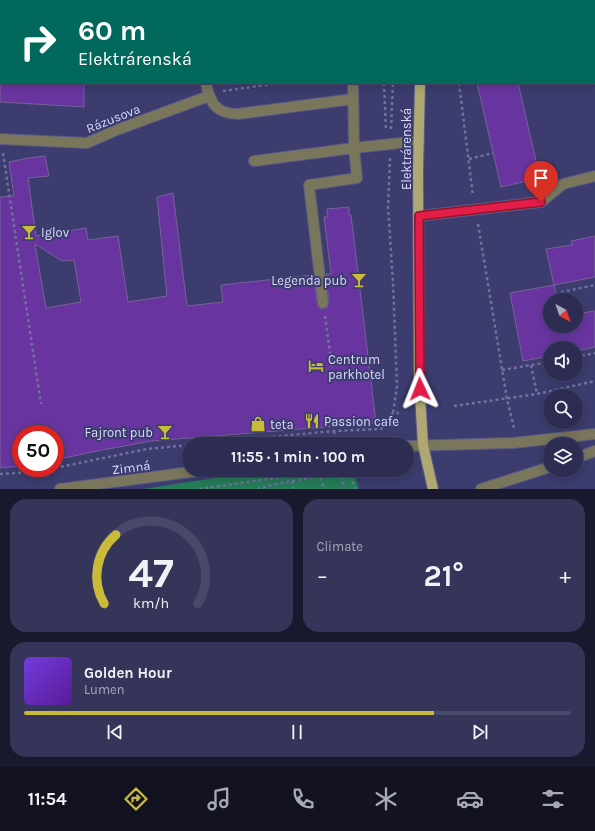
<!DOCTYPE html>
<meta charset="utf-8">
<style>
body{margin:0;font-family:Karla,sans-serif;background:#35355a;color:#f1f3f6;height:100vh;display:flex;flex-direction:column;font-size:15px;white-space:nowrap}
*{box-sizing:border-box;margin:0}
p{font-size:13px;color:#a7a8b8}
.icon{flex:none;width:22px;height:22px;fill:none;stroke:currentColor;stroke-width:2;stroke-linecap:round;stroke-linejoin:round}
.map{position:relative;height:489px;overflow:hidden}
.details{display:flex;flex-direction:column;gap:10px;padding:10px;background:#19192e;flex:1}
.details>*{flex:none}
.guide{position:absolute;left:0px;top:0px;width:595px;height:84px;box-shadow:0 2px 10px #0003,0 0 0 1px #48496a;background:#00695c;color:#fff;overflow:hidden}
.needle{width:26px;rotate:140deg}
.buttons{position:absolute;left:543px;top:293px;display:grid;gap:8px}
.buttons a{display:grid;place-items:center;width:40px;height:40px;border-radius:50%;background:#2d2d53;box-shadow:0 2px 10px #0003,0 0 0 1px #48496a;font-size:20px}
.speed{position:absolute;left:12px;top:425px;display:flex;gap:8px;font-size:20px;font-weight:700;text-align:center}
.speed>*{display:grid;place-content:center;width:52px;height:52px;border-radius:50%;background:#2d2d53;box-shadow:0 2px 10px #0003,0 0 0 1px #48496a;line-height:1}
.speed .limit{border:6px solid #d22;background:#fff;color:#111}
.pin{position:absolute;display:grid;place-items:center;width:34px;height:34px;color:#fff;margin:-41px -17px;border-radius:50% 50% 50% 0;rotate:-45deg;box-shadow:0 0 4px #0007}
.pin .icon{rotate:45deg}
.me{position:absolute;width:44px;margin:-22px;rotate:358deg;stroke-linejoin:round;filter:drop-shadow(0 0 3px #0008)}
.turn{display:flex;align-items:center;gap:14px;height:84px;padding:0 12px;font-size:18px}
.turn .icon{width:52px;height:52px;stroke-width:2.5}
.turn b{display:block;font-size:28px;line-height:34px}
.big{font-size:30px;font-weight:700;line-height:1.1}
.details .tile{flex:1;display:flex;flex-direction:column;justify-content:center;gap:6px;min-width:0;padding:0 14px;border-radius:16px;background:#35355a}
.details .dial{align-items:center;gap:0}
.dial svg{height:104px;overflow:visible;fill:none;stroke:#48496a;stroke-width:7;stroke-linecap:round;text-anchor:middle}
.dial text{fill:#f1f3f6;stroke:none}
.song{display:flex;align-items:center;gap:12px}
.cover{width:48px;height:48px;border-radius:6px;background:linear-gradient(135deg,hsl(260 70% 55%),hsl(270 70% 35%))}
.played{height:4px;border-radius:2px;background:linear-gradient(90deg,#caba39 75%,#48496a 75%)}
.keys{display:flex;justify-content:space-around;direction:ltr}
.heat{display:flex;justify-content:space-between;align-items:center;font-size:22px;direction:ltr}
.details .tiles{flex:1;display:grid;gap:10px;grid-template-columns:1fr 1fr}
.tile:last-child{grid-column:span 2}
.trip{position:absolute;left:182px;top:437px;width:232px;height:40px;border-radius:20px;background:#2d2d53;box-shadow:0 2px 10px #0003,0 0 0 1px #48496a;font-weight:700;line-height:40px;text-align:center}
.dock{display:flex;height:64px;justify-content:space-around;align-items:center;background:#121221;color:#a7a8b8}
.dock .icon{width:28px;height:28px}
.dock .selected{color:#caba39}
.dock b{font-size:18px;color:#f1f3f6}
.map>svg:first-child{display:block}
</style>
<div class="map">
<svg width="595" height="489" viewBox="0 0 595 489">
<rect width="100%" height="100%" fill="#3c3c6f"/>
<path fill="#257c58" d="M266,470H353L359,489H143Z"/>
<path fill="#6835a0" stroke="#776298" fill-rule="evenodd" d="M0,83H84V107L0,102Z
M477,83H518L540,178L501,187Z
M45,156L49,176L28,178L36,236L86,228L88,240L118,236L128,302L167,296L157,197L173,193L187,306L223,302L221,285L313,275L318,307L321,309L327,308L329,302L326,274H331L324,217H328L327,209L349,207V215H351L376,423L151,441L97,451L55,460V434H21V466L0,468V197L14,196L9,162L28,158ZM35,244L62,261L74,260L81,302L46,308Z
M595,236V277L554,285L557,300H550V326H576V314L595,311V347L576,351V348H550V356L523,361L510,293L554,285L546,249L572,245L571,241Z"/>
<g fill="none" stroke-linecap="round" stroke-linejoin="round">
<g stroke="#585988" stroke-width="12">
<path id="minor" d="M195,0V1
M351,0V1
M0,62H1
M206,83C210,103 216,114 238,114L353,99
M0,139L87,143L119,129L209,96
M254,161L354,148L353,83
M419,216L541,202L563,184L595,176
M323,303L309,185L357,178L354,148L419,141
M407,446L513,443L595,434
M576,458L595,451
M60,489L206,470
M481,489L550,467"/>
</g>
<g stroke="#585988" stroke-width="12">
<path id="major" d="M421,1V0
M420,83L418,170L419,378L423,445L433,489"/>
</g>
<path stroke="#70719d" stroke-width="2.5" stroke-dasharray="3 3" stroke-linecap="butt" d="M312,0V1
M325,0V1
M383,0V1
M392,0V1
M451,0V1
M0,11H1
M384,83L386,130
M459,83L473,196
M223,91L280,83
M391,129L393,83
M3,153L41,404
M390,158L388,207L393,282L397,386L393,413
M469,159L493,153
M478,224L507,399L514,428
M561,292L595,285
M325,316L332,367
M576,357L595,353
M531,365L537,394
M502,370L550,362
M454,406L537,394L595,381
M334,431L337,444
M195,444L334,431L381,429L393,413H399
M55,468L147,449L189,445
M341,470L344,489
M349,470L355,489
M0,474L31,472L53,468
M320,476L342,473
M292,481L294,489
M199,489L331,470
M257,489L277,484L320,476L324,489"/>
<use href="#minor" stroke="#7a765c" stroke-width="10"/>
<use href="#major" stroke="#afa872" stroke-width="10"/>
</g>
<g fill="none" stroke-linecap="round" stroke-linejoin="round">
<g stroke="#92132f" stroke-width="10">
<path id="route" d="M420,389L419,216L541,202"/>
</g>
<use href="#route" stroke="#e11d48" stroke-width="7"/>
</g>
<defs>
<g id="bar-bare" transform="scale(1.2)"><path d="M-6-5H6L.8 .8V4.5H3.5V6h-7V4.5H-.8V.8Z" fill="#caba39" stroke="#3c3c6f" stroke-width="2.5" paint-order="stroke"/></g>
<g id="hotel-bare" transform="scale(1.2)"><path d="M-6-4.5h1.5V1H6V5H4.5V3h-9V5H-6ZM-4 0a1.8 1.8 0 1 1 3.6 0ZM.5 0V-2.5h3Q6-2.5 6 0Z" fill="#caba39" stroke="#3c3c6f" stroke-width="2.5" paint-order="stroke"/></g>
<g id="restaurant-bare" transform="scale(1.2)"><path d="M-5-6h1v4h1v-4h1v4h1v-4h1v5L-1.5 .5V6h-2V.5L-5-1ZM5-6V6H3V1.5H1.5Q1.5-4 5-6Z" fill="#caba39" stroke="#3c3c6f" stroke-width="2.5" paint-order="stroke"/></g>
<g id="shop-bare" transform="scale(1.2)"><path d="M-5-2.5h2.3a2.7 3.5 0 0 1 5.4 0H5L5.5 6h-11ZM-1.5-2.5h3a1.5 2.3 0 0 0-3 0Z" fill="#caba39" stroke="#3c3c6f" stroke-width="2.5" paint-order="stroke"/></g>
</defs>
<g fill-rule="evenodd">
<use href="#bar-bare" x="29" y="232"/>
<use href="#bar-bare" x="359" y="280"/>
<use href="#hotel-bare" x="316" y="366"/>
<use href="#restaurant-bare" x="312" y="421"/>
<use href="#shop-bare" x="258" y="424"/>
<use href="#bar-bare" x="165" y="432"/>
</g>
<g text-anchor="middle" stroke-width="4" stroke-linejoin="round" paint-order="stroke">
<g font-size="13" fill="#dadcfb" stroke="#3c3c6f">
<text transform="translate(113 118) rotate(-22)" y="5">Rázusova</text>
<text transform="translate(406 149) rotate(-90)" y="5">Elektrárenská</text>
<text transform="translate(131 467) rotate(-7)" y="5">Zimná</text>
</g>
<g font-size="13" fill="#dadcfb" stroke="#3c3c6f" text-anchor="start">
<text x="41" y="237">Iglov</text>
<text x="347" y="285" text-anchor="end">Legenda pub</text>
<text x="328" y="364">Centrum<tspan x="328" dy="15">parkhotel</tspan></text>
<text x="324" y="426">Passion cafe</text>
<text x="270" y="429">teta</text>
<text x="153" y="437" text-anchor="end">Fajront pub</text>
</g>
</g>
</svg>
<div class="buttons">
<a><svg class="needle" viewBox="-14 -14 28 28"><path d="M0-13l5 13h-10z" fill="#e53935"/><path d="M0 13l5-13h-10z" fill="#a7a8b8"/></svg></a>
<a><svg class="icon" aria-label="sound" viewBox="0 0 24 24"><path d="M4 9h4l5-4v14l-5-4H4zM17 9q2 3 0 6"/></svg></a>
<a><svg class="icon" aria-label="search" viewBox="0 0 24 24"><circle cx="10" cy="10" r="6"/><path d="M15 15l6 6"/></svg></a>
<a><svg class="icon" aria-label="layers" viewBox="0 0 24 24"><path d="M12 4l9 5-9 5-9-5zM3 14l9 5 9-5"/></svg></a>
</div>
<div class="speed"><div class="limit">50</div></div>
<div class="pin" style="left:541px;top:202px;background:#d93025"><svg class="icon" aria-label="arrive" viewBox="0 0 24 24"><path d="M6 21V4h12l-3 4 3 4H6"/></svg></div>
<svg class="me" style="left:420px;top:389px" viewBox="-20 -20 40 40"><path d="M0-17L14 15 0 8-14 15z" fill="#e11d48" stroke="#fff" stroke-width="4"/></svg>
<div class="trip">11:55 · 1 min · 100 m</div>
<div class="guide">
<div class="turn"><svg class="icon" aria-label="right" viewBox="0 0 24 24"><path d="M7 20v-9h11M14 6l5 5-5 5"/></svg><div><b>60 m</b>Elektrárenská</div></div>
</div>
</div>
<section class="details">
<div class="tiles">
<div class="tile dial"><svg viewBox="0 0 100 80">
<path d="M14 69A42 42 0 1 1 86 69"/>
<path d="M14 69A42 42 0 0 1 23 16" stroke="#caba39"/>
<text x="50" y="56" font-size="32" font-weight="700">47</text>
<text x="50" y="72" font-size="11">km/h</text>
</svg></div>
<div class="tile"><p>Climate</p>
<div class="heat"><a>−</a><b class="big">21°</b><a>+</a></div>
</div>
<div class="tile">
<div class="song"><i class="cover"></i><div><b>Golden Hour</b><p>Lumen</p></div></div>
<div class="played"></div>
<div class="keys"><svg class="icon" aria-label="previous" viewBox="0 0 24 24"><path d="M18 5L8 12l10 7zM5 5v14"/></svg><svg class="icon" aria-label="pause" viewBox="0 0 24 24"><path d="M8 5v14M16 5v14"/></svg><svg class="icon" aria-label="next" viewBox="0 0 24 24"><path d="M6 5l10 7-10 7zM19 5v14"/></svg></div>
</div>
</div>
</section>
<nav class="dock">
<b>11:54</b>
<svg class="icon selected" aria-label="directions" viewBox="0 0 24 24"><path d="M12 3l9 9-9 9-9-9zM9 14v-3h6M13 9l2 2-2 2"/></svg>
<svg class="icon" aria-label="music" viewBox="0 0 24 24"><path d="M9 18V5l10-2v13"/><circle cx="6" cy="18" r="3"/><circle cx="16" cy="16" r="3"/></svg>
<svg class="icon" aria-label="phone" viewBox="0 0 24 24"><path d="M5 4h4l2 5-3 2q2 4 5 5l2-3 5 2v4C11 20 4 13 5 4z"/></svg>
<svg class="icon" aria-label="climate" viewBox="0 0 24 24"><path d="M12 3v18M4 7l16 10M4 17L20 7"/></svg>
<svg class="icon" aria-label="car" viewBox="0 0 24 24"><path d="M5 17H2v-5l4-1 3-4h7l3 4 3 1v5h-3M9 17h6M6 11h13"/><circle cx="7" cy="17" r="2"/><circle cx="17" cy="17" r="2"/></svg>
<svg class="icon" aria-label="filters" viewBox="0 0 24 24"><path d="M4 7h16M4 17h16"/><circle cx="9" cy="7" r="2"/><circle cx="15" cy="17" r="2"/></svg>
</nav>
